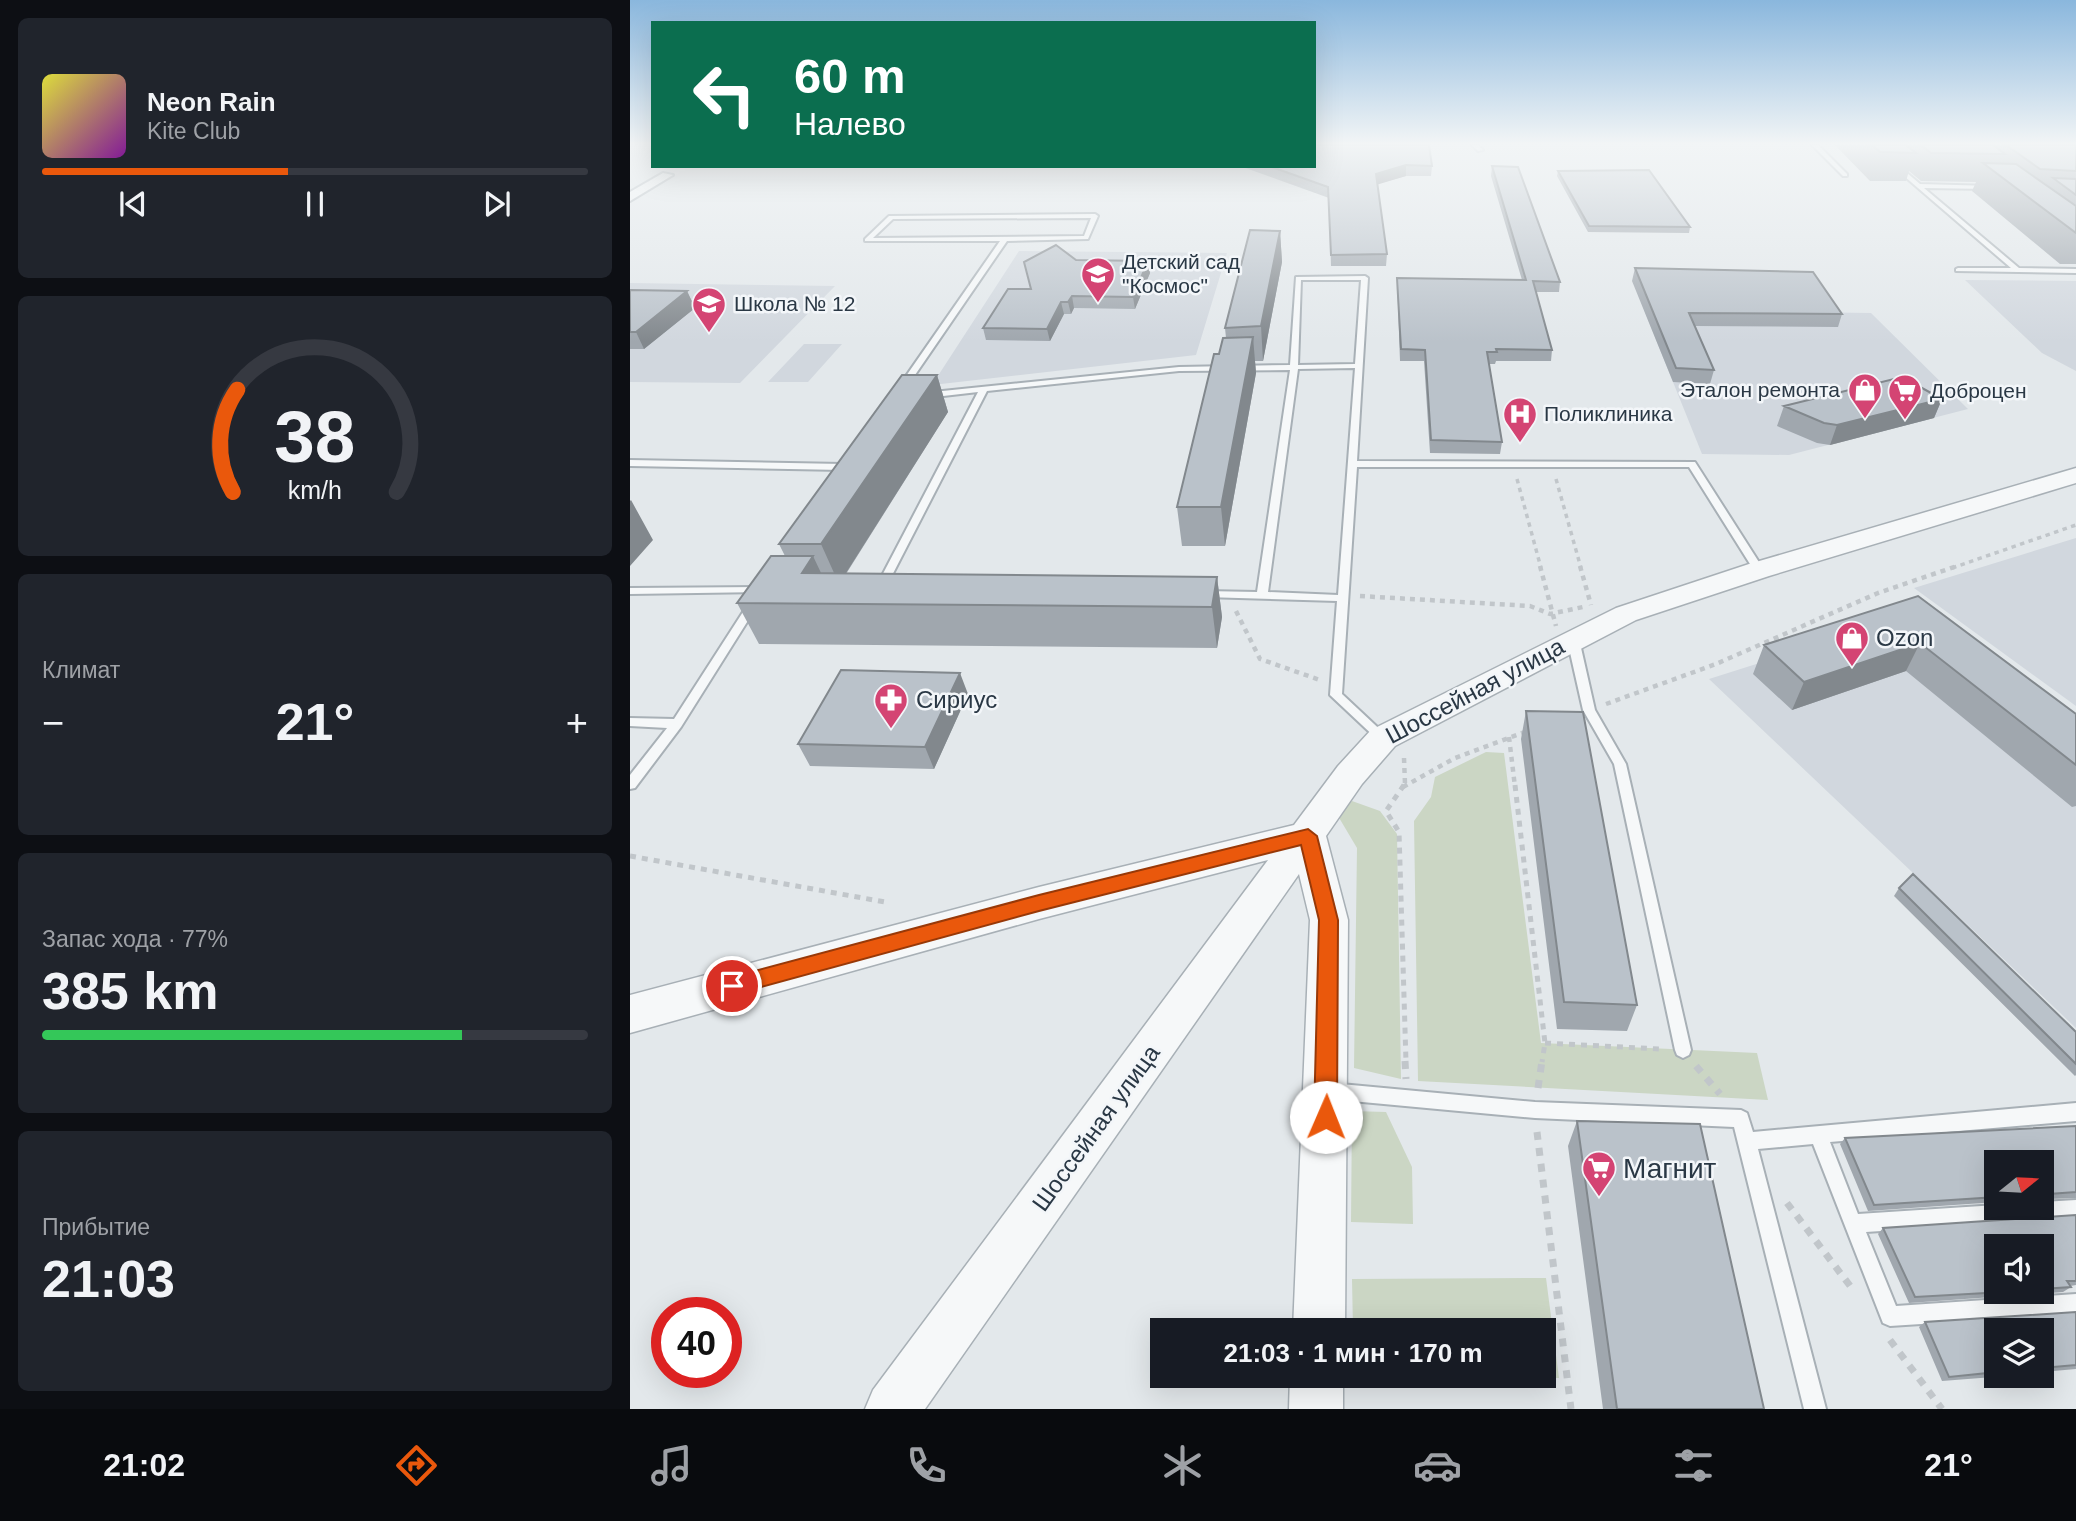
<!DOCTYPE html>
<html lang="ru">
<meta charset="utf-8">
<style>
body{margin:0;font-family:Arial,sans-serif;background:#20242c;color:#f1f3f6;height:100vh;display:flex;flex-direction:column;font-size:26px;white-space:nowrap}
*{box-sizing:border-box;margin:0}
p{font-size:23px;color:#9ea1a6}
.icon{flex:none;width:38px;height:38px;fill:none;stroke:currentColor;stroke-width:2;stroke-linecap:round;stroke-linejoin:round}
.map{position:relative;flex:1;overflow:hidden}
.drawer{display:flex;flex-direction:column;gap:18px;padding:18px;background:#0d0f14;width:630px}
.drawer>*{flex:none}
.top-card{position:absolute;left:21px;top:21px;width:665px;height:147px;border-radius:0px;box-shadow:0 7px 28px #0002;background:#0b6e4f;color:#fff;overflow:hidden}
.needle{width:46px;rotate:72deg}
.tools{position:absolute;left:1354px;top:1150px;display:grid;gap:14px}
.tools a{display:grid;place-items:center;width:70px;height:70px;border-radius:0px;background:#171b24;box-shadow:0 7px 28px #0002;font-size:35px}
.speed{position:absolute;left:21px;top:1297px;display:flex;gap:14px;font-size:35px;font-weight:700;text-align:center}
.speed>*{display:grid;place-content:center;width:91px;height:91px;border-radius:50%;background:#171b24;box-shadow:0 7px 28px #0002;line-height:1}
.speed .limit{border:10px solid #d22;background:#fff;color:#111}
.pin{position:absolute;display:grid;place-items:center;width:60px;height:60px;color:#fff;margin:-30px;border:4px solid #fff;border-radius:50%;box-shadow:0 2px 7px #0007}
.me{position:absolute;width:77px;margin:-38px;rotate:1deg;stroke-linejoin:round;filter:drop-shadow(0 0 5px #0008)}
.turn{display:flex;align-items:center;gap:24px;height:147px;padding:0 28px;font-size:32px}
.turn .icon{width:91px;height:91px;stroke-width:2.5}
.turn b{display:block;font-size:49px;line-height:60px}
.big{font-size:52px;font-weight:800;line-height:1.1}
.drawer .card{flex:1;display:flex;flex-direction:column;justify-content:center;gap:10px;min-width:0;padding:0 24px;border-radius:10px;background:#20242c}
.drawer .dial{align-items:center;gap:0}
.dial svg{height:182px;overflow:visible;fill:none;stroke:#363941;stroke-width:7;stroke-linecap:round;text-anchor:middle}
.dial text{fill:#f1f3f6;stroke:none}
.song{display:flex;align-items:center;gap:21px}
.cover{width:84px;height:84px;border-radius:10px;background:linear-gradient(135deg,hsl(60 70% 55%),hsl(290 70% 35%))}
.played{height:7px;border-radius:4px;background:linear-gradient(90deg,#ea580c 45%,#363941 45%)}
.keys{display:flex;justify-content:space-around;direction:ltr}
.heat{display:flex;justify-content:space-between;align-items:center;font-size:38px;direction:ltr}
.charge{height:10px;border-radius:5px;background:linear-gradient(90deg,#34c759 77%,#363941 0)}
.trip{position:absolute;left:520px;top:1318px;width:406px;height:70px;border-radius:0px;background:#171b24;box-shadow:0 7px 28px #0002;font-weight:800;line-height:70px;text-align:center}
.tab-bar{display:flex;height:112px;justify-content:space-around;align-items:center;background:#090b0e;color:#9ea1a6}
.tab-bar .icon{width:49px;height:49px}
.tab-bar .on{color:#ea580c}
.tab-bar b{font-size:32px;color:#f1f3f6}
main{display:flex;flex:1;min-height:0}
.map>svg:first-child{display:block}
</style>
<main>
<section class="drawer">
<div class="card">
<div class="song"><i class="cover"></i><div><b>Neon Rain</b><p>Kite Club</p></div></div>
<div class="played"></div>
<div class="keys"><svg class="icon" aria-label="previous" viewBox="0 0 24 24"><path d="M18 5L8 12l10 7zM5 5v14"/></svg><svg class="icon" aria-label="pause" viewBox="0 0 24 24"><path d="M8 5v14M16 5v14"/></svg><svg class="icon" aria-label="next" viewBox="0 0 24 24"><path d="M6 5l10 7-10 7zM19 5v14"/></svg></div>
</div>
<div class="card dial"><svg viewBox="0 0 100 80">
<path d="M14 69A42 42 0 1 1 86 69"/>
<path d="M14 69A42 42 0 0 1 16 24" stroke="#ea580c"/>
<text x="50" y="56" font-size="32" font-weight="700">38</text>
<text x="50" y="72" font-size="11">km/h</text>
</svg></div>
<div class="card"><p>Климат</p>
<div class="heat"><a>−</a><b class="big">21°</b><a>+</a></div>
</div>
<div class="card"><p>Запас хода · 77%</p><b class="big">385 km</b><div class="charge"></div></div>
<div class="card"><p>Прибытие</p><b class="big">21:03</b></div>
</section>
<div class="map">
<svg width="1446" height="1409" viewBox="0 0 1446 1409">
<rect width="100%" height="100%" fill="#e3e8eb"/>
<path fill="#d1d7de" d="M389,251L597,253L566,355L302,385Z
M1335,280L1446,281V371L1412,353Z
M0,283L205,286L110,383L0,382Z
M1014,310L1241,313L1338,409L1159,455L1072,454Z
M174,344H212L178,382H138Z
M1446,538V706L1284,588Z
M1274,617L1446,747V1028L1079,679Z"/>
<path fill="#cbd6c4" d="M856,752L874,753L911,1043L1127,1053L1138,1100L788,1081L784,821L801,797L805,777Z
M722,801L750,811L767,834L771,1079L724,1068L727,848L708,816Z
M722,1111L756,1112L782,1167L783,1224L721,1222Z
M916,1278L929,1378L723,1376H914V1330H723L722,1279Z"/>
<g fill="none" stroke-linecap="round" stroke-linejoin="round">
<g stroke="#a8b0b6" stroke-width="4">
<path id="service" d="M842,145H848L853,150L848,151Z
M1182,145H1188L1217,174V176H1213Z
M1238,145H1244L1290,184L1362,186L1360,189L1294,188L1389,268L1446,269V273L1326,271V269L1328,268H1381Z
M465,214L468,216L458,239L377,241L274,391H268L267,389L370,241H235V239L259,216ZM461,218L454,236L243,238L263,219Z
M735,276L738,278L727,461L1065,462L1134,570L1133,572H1125L1059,467H727L712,694L759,738L753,743L749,741L700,695L707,601L575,597L570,594L575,591L627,592L660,370L549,371L357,391L255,589L250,592L245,589L348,392L296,398L293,397V393L549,367L660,365L666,277ZM671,280H731L725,364L668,365ZM725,368L708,595L638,592L668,369Z
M0,460L213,464L218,467L213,470L0,466Z
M130,587L134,588L135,590L134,592L0,594V588Z
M124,600L129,603L51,727L5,788L0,789V775L37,728L0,726V718L44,719L120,601Z
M943,635L949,639L965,710L996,764L1061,1050L1059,1055L1053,1058L1047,1055L1045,1050L984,764L953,710L937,639Z
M700,1083L905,1102L1111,1110L1117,1113L1123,1132L1446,1103V1121L1200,1142L1228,1214L1367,1205V1208H1412V1202L1446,1200V1218L1236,1232L1266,1306L1446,1294V1314L1260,1326L1253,1323L1183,1144L1128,1149L1196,1409H1174L1104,1127L905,1118L700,1099L694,1097L691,1091L694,1085Z"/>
</g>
<g stroke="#a8b0b6" stroke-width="4">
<path id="minor" d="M33,173L43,175L0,201V192Z"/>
</g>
<g stroke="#a8b0b6" stroke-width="3">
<path id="tertiary" d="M1446,468V483L1139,576L1006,620L765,746L732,784L696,836L718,920L715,1330H663L680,920L669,874L295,1409H235L243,1390L638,860L409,919L0,1033V995L409,887L664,825L708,766L741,730L986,608L1119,564Z
M660,1376H713V1409H659Z"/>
</g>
<path stroke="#c1c6ca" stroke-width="3.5" stroke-dasharray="4.5 4.5" stroke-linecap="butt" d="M887,479L911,568
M926,479L951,568
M1322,568L1446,525"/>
<path stroke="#c1c6ca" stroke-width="4.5" stroke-dasharray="5 5" stroke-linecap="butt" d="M910,566L926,626
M950,566L961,605
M730,596L900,606L920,614L953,607
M606,611L630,659L690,680
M976,704L1086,664L1248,593L1327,566
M879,737L885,787
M774,758L775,784
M773,787L825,758L895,732"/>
<path stroke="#c1c6ca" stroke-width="5" stroke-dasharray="6 6" stroke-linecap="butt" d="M774,785L756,811L769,832L776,1062
M885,785L915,1043L912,1062
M0,856L255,902
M915,1043L1030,1049"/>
<path stroke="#c1c6ca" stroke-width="7" stroke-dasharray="8 8" stroke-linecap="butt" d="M775,1061L776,1079
M1066,1066L1090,1094
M908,1088L912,1061
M907,1132L941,1409
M1157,1203L1224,1291
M1260,1340L1312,1409"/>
<use href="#service" fill="#f6f8f9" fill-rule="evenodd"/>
<use href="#minor" fill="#f6f8f9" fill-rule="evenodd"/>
<use href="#tertiary" fill="#f6f8f9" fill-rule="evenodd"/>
</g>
<path fill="#a0a7ae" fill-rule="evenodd" d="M1205,145H1446V264H1430L1342,191L1346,182L1291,181L1279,171L1276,181H1240Z
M610,166H802L801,176H776L747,184L757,254L756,266H701L699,198Z
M862,166L930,282L929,292H906L922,350L921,361H866L865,364H859L872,442L870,454L800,453L794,361H770L767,278L892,280L861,176Z
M928,171L1060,227L1059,233L958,232L927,176Z
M650,231L652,262L633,361H625L626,373L595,546H552L547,507L589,354L596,338L595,328Z
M446,260L518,261L520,273L505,309L444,308L441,314H434L420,341L356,340L353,328L401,289L394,262Z
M1005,268L1212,314L1208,327L1065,326L1084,370L1080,384L1043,382L1002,281Z
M0,290L57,291L65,308L14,349H0Z
M307,375L318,412L216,574L587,577L592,617L587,648L129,644L107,603L155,556L149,544Z
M1312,399L1304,418L1200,445L1187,443L1147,426L1154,406Z
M1288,596L1446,714V806L1442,807L1276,671L1162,710L1123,674L1134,645Z
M338,694L304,769L180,766L168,744Z
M896,711L1007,1005L997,1031L927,1029L891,739Z
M1269,888L1446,1032V1075L1445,1076L1264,896Z
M947,1121L1134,1409H973L938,1146Z
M1446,1126V1198L1417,1199L1412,1203V1162H1367V1202L1238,1211L1210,1144L1215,1138Z
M1446,1215V1285L1440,1286L1441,1287L1433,1292L1279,1303L1248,1234L1253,1228ZM1412,1246V1292H1367Z
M1446,1312V1369L1412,1372V1330H1367V1376H1376L1312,1381L1289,1327L1295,1322Z"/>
<path fill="#82888d" d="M776,165V176L746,185V174Z
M650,231L652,262L633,361L631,326Z
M518,261L520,273L505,309L503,297Z
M57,291L65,308L14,349L6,332Z
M442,296L444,308L441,314L438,302Z
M431,302L434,314L420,341L417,329Z
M623,337L626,373L595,546L591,507Z
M307,375L318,412L209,584L191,544Z
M1312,399L1304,418L1200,445L1207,425Z
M1,500L23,540L0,566V501Z
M183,556L202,596L172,573Z
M587,577L592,617L587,648L582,607Z
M1290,643L1276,671L1162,710L1174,682Z
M330,673L338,694L304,769L295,747Z"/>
<path fill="#bac2ca" stroke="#82888d" stroke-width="2" d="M684,145H799L802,166L776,165L746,174L757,254L701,255L698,187L639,166H684Z
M1242,145H1276L1286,153L1250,152Z
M1291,145H1363L1375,154L1301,153Z
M1376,145H1446V171L1410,169Z
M1353,163L1386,164L1446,206V233Z
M862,166L888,167L930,282L903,281L922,350L866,349L867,352H857L872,442L801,440L795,350L771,349L767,278L896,280Z
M1019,170L1060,227L959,226L928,171Z
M1423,178L1446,179V195Z
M620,230L650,231L631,326L595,328Z
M426,245L446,260L518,261L503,297L442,296L438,302H431L417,329L353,328L378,289H401L394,262Z
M1005,268L1183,272L1212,314L1059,313L1084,370L1046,368Z
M0,290L57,291L6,332H0Z
M623,337L591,507H547L584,354H589L593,338Z
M272,375H307L191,544H149Z
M1272,377L1312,399L1207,425L1194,423L1154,406Z
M141,556H183L172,573L587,577L582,607L107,603Z
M1288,596L1446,714V765L1290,643L1174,682L1134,645Z
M211,670L330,673L295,747L168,744Z
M896,711L953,712L1007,1005L934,1002Z
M1283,874L1446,1032V1064L1269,888Z
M947,1121L1070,1124L1134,1409H987Z
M1446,1126V1192L1419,1194L1417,1200H1412V1162H1367V1197L1244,1205L1215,1138Z
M1446,1215V1281H1437L1441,1287L1412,1289V1246H1367V1292H1374L1285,1297L1253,1228Z
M1446,1312V1365L1412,1368V1330H1367V1372L1319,1377L1295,1322Z"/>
<linearGradient id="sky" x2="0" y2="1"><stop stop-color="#8ab7dd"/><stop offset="0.42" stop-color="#f2f5f6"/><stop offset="1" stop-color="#f2f5f6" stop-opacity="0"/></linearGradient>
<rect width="1446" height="342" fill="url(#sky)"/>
<path fill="#ea580c" stroke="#983908" stroke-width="2" d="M678,829L687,836L708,920L707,1117L704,1125L696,1128L688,1125L684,1117L689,920L671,845L409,911L102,995L95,993L92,986L95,980L102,977L409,895Z"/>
<defs>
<g id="school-pin" transform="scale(1.75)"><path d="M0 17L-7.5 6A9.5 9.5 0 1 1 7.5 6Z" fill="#d44473" stroke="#f3f6f9"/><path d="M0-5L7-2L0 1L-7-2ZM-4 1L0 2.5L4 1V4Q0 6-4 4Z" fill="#fff"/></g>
<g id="shop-pin" transform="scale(1.75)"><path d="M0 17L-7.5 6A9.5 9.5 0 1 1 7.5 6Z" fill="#d44473" stroke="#f3f6f9"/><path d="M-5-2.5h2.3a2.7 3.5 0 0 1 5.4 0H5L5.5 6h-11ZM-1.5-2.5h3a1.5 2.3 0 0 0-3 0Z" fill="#fff"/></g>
<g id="supermarket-pin" transform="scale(1.75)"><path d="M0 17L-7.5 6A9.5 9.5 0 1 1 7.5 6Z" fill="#d44473" stroke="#f3f6f9"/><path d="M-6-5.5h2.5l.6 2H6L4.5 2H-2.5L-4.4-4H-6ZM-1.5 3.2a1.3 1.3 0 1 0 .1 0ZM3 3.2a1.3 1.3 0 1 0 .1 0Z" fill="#fff"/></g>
<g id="hospital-pin" transform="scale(1.75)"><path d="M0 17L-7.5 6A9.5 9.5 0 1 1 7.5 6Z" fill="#d44473" stroke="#f3f6f9"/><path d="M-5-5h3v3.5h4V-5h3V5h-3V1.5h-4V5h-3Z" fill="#fff"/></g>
<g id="pharmacy-pin" transform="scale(1.75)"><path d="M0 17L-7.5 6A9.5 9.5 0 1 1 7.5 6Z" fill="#d44473" stroke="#f3f6f9"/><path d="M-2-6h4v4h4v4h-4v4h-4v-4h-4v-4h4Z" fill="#fff"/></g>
</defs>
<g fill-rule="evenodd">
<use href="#school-pin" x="468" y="274"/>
<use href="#school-pin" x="79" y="304"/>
<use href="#shop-pin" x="1235" y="390"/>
<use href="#supermarket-pin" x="1275" y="391"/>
<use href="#hospital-pin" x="890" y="414"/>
<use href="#shop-pin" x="1222" y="638"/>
<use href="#pharmacy-pin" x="261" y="700"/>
<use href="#supermarket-pin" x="969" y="1168"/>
</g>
<g text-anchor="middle" stroke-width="5" stroke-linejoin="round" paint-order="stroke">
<g font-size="21" fill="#2a3845" stroke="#f3f6f9" text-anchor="start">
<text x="492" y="269">Детский сад<tspan x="492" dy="24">"Космос"</tspan></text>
<text x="104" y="311">Школа № 12</text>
<text x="1210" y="397" text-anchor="end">Эталон ремонта</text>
<text x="1300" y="398">Доброцен</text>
<text x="914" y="421">Поликлиника</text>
</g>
<g font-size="24" fill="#2a3845" stroke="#f3f6f9" text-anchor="start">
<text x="1246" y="646">Ozon</text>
<text x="286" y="708">Сириус</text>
</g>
<g font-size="24" fill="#2a3845" stroke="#f3f6f9">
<text transform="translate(845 691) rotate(-28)" y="8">Шоссейная улица</text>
<text transform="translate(466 1128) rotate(-54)" y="8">Шоссейная улица</text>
</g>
<g font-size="28" fill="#2a3845" stroke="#f3f6f9" text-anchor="start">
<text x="993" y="1178">Магнит</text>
</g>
</g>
</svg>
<div class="tools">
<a><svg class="needle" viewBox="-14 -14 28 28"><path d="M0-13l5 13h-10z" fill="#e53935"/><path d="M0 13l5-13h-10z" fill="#9ea1a6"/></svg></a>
<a><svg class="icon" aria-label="sound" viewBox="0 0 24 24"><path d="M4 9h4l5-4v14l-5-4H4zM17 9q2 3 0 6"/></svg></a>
<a><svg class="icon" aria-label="layers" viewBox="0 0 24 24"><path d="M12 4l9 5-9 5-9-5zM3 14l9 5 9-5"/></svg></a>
</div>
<div class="speed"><div class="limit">40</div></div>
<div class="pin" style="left:102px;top:986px;background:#d93025"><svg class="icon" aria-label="arrive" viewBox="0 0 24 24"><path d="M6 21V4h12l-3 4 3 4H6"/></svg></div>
<svg class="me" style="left:696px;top:1117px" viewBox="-20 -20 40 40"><circle r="19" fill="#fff"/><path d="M0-13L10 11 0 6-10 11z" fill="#ea580c"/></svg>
<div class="trip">21:03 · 1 мин · 170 m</div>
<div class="top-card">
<div class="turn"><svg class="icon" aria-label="left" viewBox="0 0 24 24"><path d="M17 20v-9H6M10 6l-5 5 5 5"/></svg><div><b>60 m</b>Налево</div></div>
</div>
</div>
</main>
<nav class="tab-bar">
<b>21:02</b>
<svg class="icon on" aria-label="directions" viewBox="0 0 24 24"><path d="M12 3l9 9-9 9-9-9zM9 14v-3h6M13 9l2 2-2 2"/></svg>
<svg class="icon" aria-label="music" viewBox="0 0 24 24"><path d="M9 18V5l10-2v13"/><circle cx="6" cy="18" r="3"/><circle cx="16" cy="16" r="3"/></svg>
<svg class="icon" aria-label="phone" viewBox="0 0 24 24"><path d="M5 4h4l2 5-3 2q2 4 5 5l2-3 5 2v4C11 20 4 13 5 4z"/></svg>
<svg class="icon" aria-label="climate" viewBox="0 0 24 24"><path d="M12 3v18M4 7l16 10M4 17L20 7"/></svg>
<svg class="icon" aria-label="car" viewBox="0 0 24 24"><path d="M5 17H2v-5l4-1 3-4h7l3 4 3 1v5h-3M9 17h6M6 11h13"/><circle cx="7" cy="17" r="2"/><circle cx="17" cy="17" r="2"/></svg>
<svg class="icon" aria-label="filters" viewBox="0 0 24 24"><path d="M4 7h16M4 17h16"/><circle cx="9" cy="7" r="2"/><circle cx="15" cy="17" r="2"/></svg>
<b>21°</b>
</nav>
